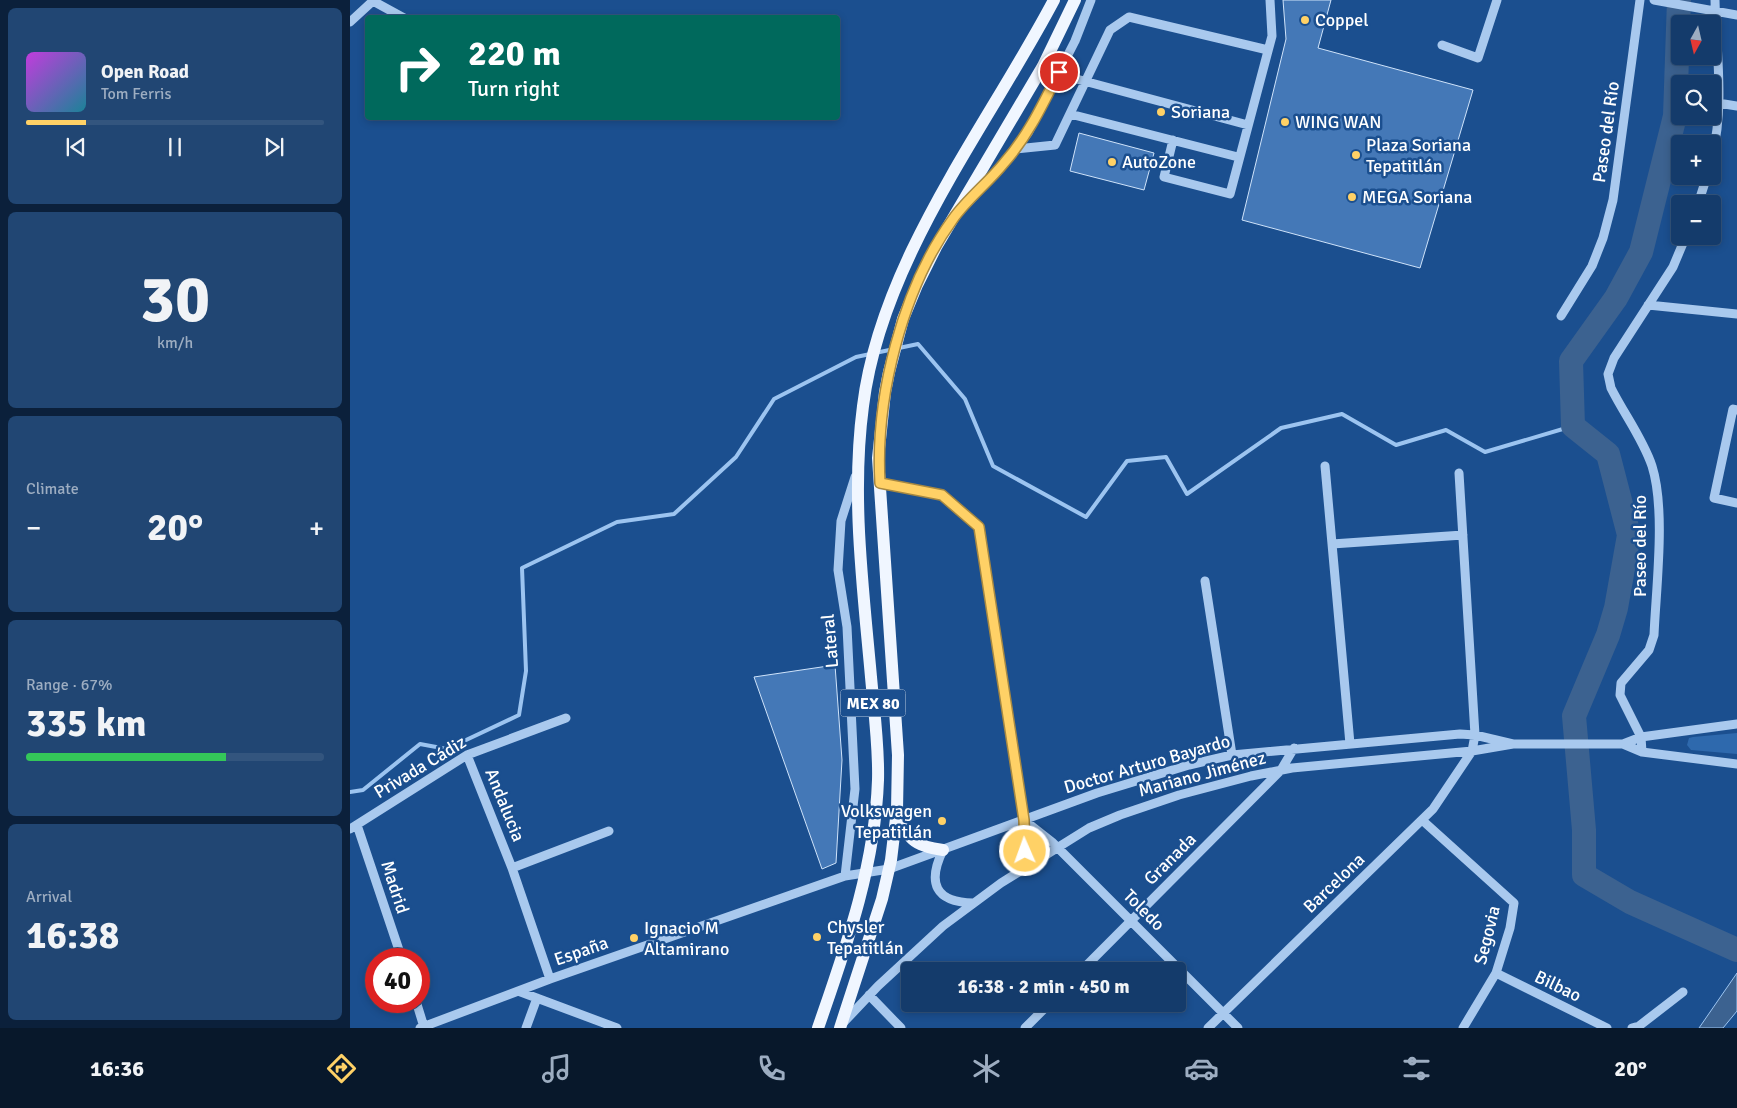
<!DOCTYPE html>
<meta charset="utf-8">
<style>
body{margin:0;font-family:Signika,sans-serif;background:#214673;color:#f1f3f6;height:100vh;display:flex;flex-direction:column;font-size:19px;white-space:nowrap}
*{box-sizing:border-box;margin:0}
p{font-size:16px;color:#9dadc1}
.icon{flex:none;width:28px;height:28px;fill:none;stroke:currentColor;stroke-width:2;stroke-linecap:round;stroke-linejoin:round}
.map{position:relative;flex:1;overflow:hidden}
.panel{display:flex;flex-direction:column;gap:8px;padding:8px;background:#0b203b;width:350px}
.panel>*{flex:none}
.banner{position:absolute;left:15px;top:15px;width:475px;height:105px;border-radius:5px;box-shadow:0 2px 8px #0003,0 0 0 1px #33557e;background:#00695c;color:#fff;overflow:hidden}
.needle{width:32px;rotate:188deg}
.buttons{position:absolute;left:1321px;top:15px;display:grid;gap:10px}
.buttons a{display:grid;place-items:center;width:50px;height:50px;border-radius:5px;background:#143b6b;box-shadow:0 2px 8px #0003,0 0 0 1px #33557e;font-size:25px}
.speed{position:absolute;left:15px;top:948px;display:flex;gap:10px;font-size:25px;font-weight:700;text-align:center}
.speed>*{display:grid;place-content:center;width:65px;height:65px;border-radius:50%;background:#143b6b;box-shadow:0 2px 8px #0003,0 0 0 1px #33557e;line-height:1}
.speed .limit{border:8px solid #d22;background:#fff;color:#111}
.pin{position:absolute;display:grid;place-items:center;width:42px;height:42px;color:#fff;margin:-21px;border:2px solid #fff;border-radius:50%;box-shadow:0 1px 5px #0007}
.me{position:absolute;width:55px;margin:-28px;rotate:358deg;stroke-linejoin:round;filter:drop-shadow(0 0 4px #0008)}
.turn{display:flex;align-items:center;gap:18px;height:105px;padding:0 20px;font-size:22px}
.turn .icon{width:65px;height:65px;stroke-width:2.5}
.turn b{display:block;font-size:35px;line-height:42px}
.big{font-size:38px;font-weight:800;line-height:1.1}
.panel .tile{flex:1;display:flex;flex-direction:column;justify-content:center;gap:8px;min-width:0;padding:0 18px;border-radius:8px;background:#214673}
.panel .dial{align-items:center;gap:0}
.dial b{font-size:65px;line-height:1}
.song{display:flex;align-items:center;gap:15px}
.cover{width:60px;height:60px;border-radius:8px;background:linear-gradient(135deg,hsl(290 70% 55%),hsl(190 70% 35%))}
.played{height:5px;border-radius:2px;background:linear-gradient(90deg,#ffd166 20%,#33557e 20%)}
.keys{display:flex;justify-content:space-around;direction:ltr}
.heat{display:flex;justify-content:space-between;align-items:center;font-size:28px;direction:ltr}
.charge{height:8px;border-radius:4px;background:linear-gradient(90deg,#34c759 67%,#33557e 0)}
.trip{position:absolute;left:551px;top:962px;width:285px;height:50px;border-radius:5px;background:#143b6b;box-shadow:0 2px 8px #0003,0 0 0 1px #33557e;font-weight:800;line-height:50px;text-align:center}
.tab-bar{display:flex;height:80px;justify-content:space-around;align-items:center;background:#08182b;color:#9dadc1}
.tab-bar .icon{width:35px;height:35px}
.tab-bar .current{color:#ffd166}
.tab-bar b{font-size:22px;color:#f1f3f6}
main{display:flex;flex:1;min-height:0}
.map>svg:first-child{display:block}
</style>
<main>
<section class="panel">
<div class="tile">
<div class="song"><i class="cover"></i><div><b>Open Road</b><p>Tom Ferris</p></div></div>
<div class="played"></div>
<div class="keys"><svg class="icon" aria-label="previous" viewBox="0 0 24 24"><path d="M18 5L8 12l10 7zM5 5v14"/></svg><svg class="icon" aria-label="pause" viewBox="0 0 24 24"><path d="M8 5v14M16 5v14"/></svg><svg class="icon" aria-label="next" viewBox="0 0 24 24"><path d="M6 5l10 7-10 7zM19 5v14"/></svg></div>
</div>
<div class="tile dial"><b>30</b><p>km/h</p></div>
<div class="tile"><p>Climate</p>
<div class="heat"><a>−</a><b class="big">20°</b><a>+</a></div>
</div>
<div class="tile"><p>Range · 67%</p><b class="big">335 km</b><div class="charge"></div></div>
<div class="tile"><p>Arrival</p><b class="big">16:38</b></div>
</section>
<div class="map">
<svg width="1387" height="1028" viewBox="0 0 1387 1028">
<rect width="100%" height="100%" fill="#1b4f8f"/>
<path fill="#2e69ad" d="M1387,733V754L1341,750L1337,745L1339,738L1343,737Z"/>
<path fill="#3c6290" stroke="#9cc4f0" d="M1387,973V1011L1373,1028H1349Z"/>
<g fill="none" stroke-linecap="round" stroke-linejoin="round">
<path stroke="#9cc4f0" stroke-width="4" d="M0,792L13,790L70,744L97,749L169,715L176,671L172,568L267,522L324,514L386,457L424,399L506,357L568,344L615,399L643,466L736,517L777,461L816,457L837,494L931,428L992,414L1046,445L1096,430L1135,452L1223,426"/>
<path stroke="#3c6290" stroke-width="24" d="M1329,0L1325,116L1291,252L1266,298L1221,361L1223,426L1258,454L1279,535L1266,608L1258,635L1224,716L1234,830V875L1280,902L1387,950"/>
</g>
<path fill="#4478b7" stroke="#cfe3fa" d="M933,0H981L968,48L1123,90L1070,268L892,220L936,39Z
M729,133L804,153L794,190L720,171Z
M485,665L492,760L486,863L472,869L404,677Z"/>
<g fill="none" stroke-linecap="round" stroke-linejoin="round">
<path stroke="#a9c9ee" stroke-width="9" d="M1304,0L1387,15
M23,1L54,18
M0,22L24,0
M1092,45L1128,58L1147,0
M719,77L898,125
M1368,103L1387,106
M720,114L888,157
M823,140L814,177L880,194L922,36L920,0
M665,149L705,145L760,30L779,17L918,50
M1362,155C1375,109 1366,48 1365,0
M1348,204L1357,176
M615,206L655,163L678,133L725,41L741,0
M1298,305L1387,314
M1211,316L1242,266L1253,238L1263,200L1290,0
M1387,410L1383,409L1364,498L1387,503
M975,466L1000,744
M530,483L592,495L629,527L674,819L676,846L668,872
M982,544L1113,535
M855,581L882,755
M1273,744L1291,737L1387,724
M1292,752L1291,737L1270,695L1271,683L1299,650L1304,635C1306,588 1316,510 1302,466C1293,439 1274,414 1261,388L1258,374L1264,358L1323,267L1336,236
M117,755L162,868L200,979
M674,820L702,842L888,1028
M1072,820L1164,903L1160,928L1146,973L1113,1028
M7,825L52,959
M0,829L117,755L216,718
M593,850C577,883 585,902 623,903
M162,868L259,831
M495,876L505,789L497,627L488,570L491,521L505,477
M731,971L931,770L944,748
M1146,973L1257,1028
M168,991L267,1028
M519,995L551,1028
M66,1001L74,1027
M494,1022L528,986L593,926L651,883L739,828L770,815L829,795L901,776L942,768L1122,751L1163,744H1273L1292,752L1387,764
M70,1028L200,979L495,876L539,869L747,793L839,765L882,755L1110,734L1125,735L1163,744
M176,1028L187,998
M675,1028L699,1004
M858,1028L1083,809L1122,751L1125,735L1109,473
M1282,1028L1289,1026L1333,992"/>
<path stroke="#f0f6ff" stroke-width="12" d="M548,812C558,839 563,846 593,850
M468,1028C496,947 525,867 528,780C529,746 524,711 521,677C513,587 501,496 513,406C531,260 637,127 704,0
M490,1028L532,899L541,860L547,810L548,755L528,458L535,392L539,372L553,319L567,285L586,247L693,66L725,0"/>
</g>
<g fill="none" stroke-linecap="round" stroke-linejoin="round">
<g stroke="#a68842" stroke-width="12">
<path id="route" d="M675,851L674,820L629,527L592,495L530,483C525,398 552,289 603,219C617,199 638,183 654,163C678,136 693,104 709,72"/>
</g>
<use href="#route" stroke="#ffd166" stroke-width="9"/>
</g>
<g fill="#ffd166" stroke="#1b4f8f" stroke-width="2">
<circle cx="955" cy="20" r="5"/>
<circle cx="811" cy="112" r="5"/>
<circle cx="935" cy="122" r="5"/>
<circle cx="1006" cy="155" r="5"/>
<circle cx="762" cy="162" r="5"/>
<circle cx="1002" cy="197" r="5"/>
<circle cx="592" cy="821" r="5"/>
<circle cx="467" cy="937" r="5"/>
<circle cx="284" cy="938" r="5"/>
</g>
<g text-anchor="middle" stroke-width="5" stroke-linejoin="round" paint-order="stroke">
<rect fill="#1b4f8f" stroke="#bbcadd" stroke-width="1" x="490.5" y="689.5" width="65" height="27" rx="4"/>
<g font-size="16" font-weight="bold" fill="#fff">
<text x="523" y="709">MEX 80</text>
</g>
<g font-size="18" fill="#fff" stroke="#1b4f8f" text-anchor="start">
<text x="965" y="26">Coppel</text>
<text x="821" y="118">Soriana</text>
<text x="945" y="128">WING WAN</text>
<text x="1016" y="151">Plaza Soriana<tspan x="1016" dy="21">Tepatitlán</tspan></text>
<text x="772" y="168">AutoZone</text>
<text x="1012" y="203">MEGA Soriana</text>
<text x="582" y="817" text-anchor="end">Volkswagen<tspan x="582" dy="21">Tepatitlán</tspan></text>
<text x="477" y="933">Chysler<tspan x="477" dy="21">Tepatitlán</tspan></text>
<text x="294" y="934">Ignacio M<tspan x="294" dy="21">Altamirano</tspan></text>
</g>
<g font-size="18" fill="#fff" stroke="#1b4f8f">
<text transform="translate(1256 132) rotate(-82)" y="6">Paseo del Río</text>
<text transform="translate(1290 546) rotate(-90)" y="6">Paseo del Río</text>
<text transform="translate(480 641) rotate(-95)" y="6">Lateral</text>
<text transform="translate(797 764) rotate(-16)" y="6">Doctor Arturo Bayardo</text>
<text transform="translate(70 767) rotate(-31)" y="6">Privada Cádiz</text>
<text transform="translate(852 774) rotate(-15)" y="6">Mariano Jiménez</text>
<text transform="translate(155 805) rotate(68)" y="6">Andalucia</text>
<text transform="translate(820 859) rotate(-45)" y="6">Granada</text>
<text transform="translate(984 883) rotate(-44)" y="6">Barcelona</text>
<text transform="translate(45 887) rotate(72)" y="6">Madrid</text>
<text transform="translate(794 910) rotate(45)" y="6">Toledo</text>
<text transform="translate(1137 935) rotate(-76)" y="6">Segovia</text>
<text transform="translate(231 951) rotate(-19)" y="6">España</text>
<text transform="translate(1208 986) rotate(26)" y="6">Bilbao</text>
</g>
</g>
</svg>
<div class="buttons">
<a><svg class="needle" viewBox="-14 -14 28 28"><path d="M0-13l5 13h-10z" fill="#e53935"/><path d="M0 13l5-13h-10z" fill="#9dadc1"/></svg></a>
<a><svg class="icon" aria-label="search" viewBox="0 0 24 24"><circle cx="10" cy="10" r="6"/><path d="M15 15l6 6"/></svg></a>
<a>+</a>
<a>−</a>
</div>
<div class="speed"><div class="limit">40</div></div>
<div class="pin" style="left:709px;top:72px;background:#d93025"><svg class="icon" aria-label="arrive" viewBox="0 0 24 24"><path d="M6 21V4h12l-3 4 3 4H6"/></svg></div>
<svg class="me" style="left:675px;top:851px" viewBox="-20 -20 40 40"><circle r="17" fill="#ffd166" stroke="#fff" stroke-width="3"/><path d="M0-11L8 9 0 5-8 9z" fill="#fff"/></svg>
<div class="trip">16:38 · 2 min · 450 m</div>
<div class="banner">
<div class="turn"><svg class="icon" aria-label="right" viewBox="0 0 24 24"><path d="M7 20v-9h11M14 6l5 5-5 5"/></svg><div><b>220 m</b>Turn right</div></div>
</div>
</div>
</main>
<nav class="tab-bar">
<b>16:36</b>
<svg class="icon current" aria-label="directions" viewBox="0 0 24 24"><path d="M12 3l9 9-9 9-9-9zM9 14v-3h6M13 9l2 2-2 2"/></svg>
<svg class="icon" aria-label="music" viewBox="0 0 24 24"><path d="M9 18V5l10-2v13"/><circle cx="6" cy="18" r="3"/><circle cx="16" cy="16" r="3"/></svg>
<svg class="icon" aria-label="phone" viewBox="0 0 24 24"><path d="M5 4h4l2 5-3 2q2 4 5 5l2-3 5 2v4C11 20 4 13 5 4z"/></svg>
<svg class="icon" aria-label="climate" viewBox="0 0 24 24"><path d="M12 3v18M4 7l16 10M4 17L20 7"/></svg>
<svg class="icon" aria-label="car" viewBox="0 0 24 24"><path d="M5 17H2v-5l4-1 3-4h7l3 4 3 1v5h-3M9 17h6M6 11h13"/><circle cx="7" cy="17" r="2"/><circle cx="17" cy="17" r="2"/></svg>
<svg class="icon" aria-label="filters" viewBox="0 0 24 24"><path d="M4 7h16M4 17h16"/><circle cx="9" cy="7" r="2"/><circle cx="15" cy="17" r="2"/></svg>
<b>20°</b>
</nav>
